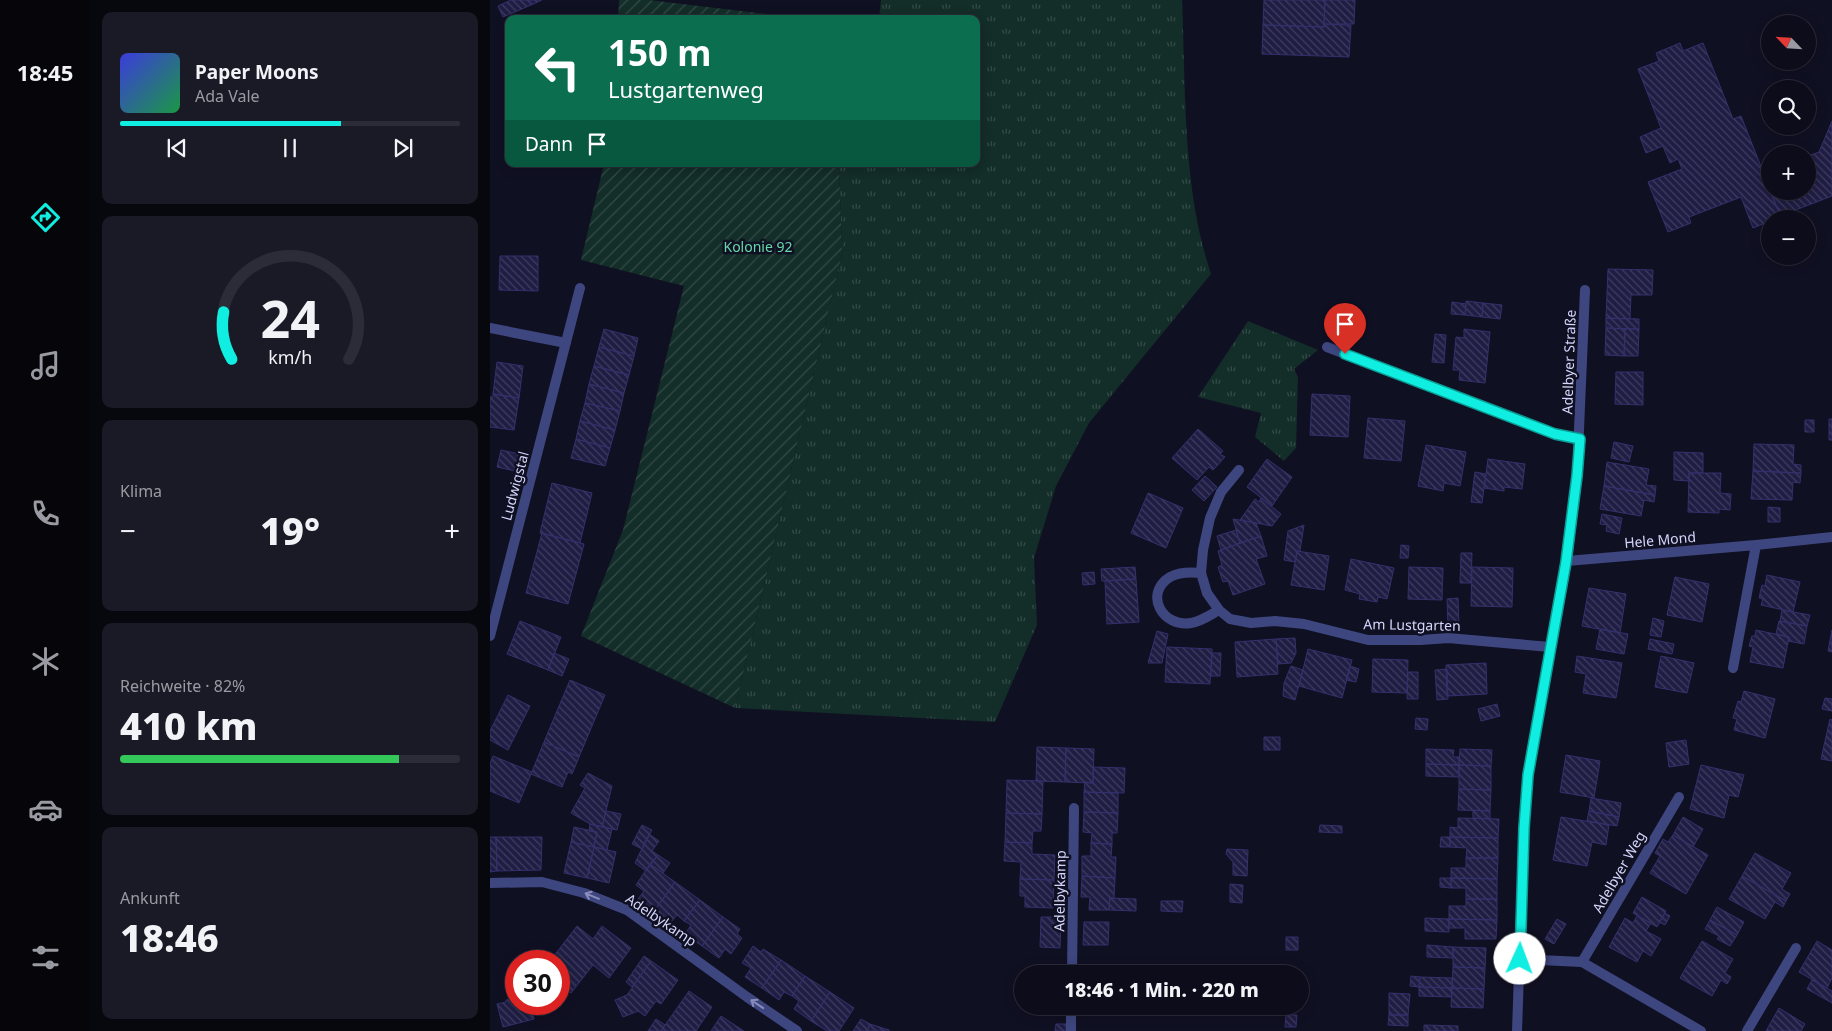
<!DOCTYPE html>
<html lang="de">
<meta charset="utf-8">
<style>
body{margin:0;font-family:"Noto Sans",sans-serif;background:#1a1a27;color:#f1f3f6;height:100vh;display:flex;flex-direction:column;font-size:19px;white-space:nowrap}
*{box-sizing:border-box;margin:0}
p{font-size:16px;color:#9a9ba2}
.icon{flex:none;width:28px;height:28px;fill:none;stroke:currentColor;stroke-width:2;stroke-linecap:round;stroke-linejoin:round}
.map{position:relative;flex:1;overflow:hidden}
.details{display:flex;flex-direction:column;gap:12px;padding:12px;background:#07070e;width:400px}
.details>*{flex:none}
.guide{position:absolute;left:15px;top:15px;width:475px;height:152px;border-radius:10px;box-shadow:0 2px 12px #0003,0 0 0 1px #2c2c39;background:#0b6e4f;color:#fff;overflow:hidden}
.needle{width:32px;rotate:295deg}
.fabs{position:absolute;left:1271px;top:15px;display:grid;gap:10px}
.fabs a{display:grid;place-items:center;width:55px;height:55px;border-radius:50%;background:#0c0c1a;box-shadow:0 2px 12px #0003,0 0 0 1px #2c2c39;font-size:25px}
.speed{position:absolute;left:15px;top:950px;display:flex;gap:10px;font-size:25px;font-weight:700;text-align:center}
.speed>*{display:grid;place-content:center;width:65px;height:65px;border-radius:50%;background:#0c0c1a;box-shadow:0 2px 12px #0003,0 0 0 1px #2c2c39;line-height:1}
.speed .limit{border:8px solid #d22;background:#fff;color:#111}
.pin{position:absolute;display:grid;place-items:center;width:42px;height:42px;color:#fff;margin:-51px -21px;border-radius:50% 50% 50% 0;rotate:-45deg;box-shadow:0 0 5px #0007}
.pin .icon{rotate:45deg}
.me{position:absolute;width:55px;margin:-28px;rotate:2deg;stroke-linejoin:round;filter:drop-shadow(0 0 4px #0008)}
.turn{display:flex;align-items:center;gap:18px;height:105px;padding:0 20px;font-size:22px}
.turn .icon{width:65px;height:65px;stroke-width:2.5}
.turn b{display:block;font-size:35px;line-height:42px}
.then{display:flex;align-items:center;height:48px;padding:0 20px;background:#0003;gap:10px;font-size:19px}
.big{font-size:38px;font-weight:800;line-height:1.1}
.details .widget{flex:1;display:flex;flex-direction:column;justify-content:center;gap:8px;min-width:0;padding:0 18px;border-radius:10px;background:#1a1a27}
.details .dial{align-items:center;gap:0}
.dial svg{height:130px;overflow:visible;fill:none;stroke:#2c2c39;stroke-width:7;stroke-linecap:round;text-anchor:middle}
.dial text{fill:#f1f3f6;stroke:none}
.song{display:flex;align-items:center;gap:15px}
.cover{width:60px;height:60px;border-radius:8px;background:linear-gradient(135deg,hsl(240 70% 55%),hsl(140 70% 35%))}
.played{height:5px;border-radius:2px;background:linear-gradient(90deg,#0feee1 65%,#2c2c39 65%)}
.keys{display:flex;justify-content:space-around;direction:ltr}
.heat{display:flex;justify-content:space-between;align-items:center;font-size:28px;direction:ltr}
.charge{height:8px;border-radius:4px;background:linear-gradient(90deg,#34c759 82%,#2c2c39 0)}
.trip{position:absolute;left:524px;top:965px;width:295px;height:50px;border-radius:25px;background:#0c0c1a;box-shadow:0 2px 12px #0003,0 0 0 1px #2c2c39;font-weight:800;line-height:50px;text-align:center}
main{display:flex;flex:1;min-height:0}
.tab-bar{display:flex;flex-direction:column;width:90px;justify-content:space-around;align-items:center;background:#05050a;color:#9a9ba2}
.tab-bar .icon{width:35px;height:35px}
.tab-bar .on{color:#0feee1}
.tab-bar b{font-size:22px;color:#f1f3f6}
.map>svg:first-child{display:block}
</style>
<main>
<nav class="tab-bar">
<b>18:45</b>
<svg class="icon on" aria-label="directions" viewBox="0 0 24 24"><path d="M12 3l9 9-9 9-9-9zM9 14v-3h6M13 9l2 2-2 2"/></svg>
<svg class="icon" aria-label="music" viewBox="0 0 24 24"><path d="M9 18V5l10-2v13"/><circle cx="6" cy="18" r="3"/><circle cx="16" cy="16" r="3"/></svg>
<svg class="icon" aria-label="phone" viewBox="0 0 24 24"><path d="M5 4h4l2 5-3 2q2 4 5 5l2-3 5 2v4C11 20 4 13 5 4z"/></svg>
<svg class="icon" aria-label="climate" viewBox="0 0 24 24"><path d="M12 3v18M4 7l16 10M4 17L20 7"/></svg>
<svg class="icon" aria-label="car" viewBox="0 0 24 24"><path d="M5 17H2v-5l4-1 3-4h7l3 4 3 1v5h-3M9 17h6M6 11h13"/><circle cx="7" cy="17" r="2"/><circle cx="17" cy="17" r="2"/></svg>
<svg class="icon" aria-label="filters" viewBox="0 0 24 24"><path d="M4 7h16M4 17h16"/><circle cx="9" cy="7" r="2"/><circle cx="15" cy="17" r="2"/></svg>
</nav>
<section class="details">
<div class="widget">
<div class="song"><i class="cover"></i><div><b>Paper Moons</b><p>Ada Vale</p></div></div>
<div class="played"></div>
<div class="keys"><svg class="icon" aria-label="previous" viewBox="0 0 24 24"><path d="M18 5L8 12l10 7zM5 5v14"/></svg><svg class="icon" aria-label="pause" viewBox="0 0 24 24"><path d="M8 5v14M16 5v14"/></svg><svg class="icon" aria-label="next" viewBox="0 0 24 24"><path d="M6 5l10 7-10 7zM19 5v14"/></svg></div>
</div>
<div class="widget dial"><svg viewBox="0 0 100 80">
<path d="M14 69A42 42 0 1 1 86 69"/>
<path d="M14 69A42 42 0 0 1 9 40" stroke="#0feee1"/>
<text x="50" y="56" font-size="32" font-weight="700">24</text>
<text x="50" y="72" font-size="11">km/h</text>
</svg></div>
<div class="widget"><p>Klima</p>
<div class="heat"><a>−</a><b class="big">19°</b><a>+</a></div>
</div>
<div class="widget"><p>Reichweite · 82%</p><b class="big">410 km</b><div class="charge"></div></div>
<div class="widget"><p>Ankunft</p><b class="big">18:46</b></div>
</section>
<div class="map">
<svg width="1342" height="1031" viewBox="0 0 1342 1031">
<defs>
<pattern id="grass-tufts" width="24" height="20" patternUnits="userSpaceOnUse" patternTransform="scale(1.25)"><rect width="24" height="20" fill="#132d28"/><path d="M3 7l-1-3M5 7V3M7 7l1-3M15 17l-1-3M17 17v-4M19 17l1-3" fill="none" stroke="#344b48"/></pattern>
<pattern id="garden-furrows" width="10" height="10" patternUnits="userSpaceOnUse" patternTransform="scale(1.25)"><rect width="10" height="10" fill="#132d28"/><path d="M-1 1l2-2M0 10L10 0M9 11l2-2" fill="none" stroke="#344b48"/></pattern>
<pattern id="building-back-hatch" width="6" height="6" patternUnits="userSpaceOnUse" patternTransform="scale(1.25)"><rect width="6" height="6" fill="#1f1d43"/><path d="M-1 5l2 2M0 0l6 6M5-1l2 2" fill="none" stroke="#3f3d5f"/></pattern>
</defs>
<rect width="100%" height="100%" fill="#101023"/>
<path fill="url(#grass-tufts)" d="M391,0H692C696,91 692,187 721,274L599,423L566,486L544,558L547,625L505,722L245,708L352,254L349,164H486V19H389Z
M758,321L828,350L804,369L808,377L806,448L794,461L765,437L771,413L708,397Z"/>
<path fill="url(#garden-furrows)" d="M129,0H159L318,19H128Z
M114,164H349L352,254L245,708L91,636L133,530L194,286L91,260Z"/>
<path fill="url(#building-back-hatch)" stroke="#33316d" d="M21,0H39L41,5L13,17L8,6Z
M39,0H52L41,5Z
M774,0H835L834,27L773,25Z
M835,0H865L864,24H834Z
M834,24L861,25L859,57L772,54L773,25L834,27Z
M1190,43L1193,51L1213,43L1243,119L1251,116L1291,217L1280,219V221L1263,228L1251,197L1199,217L1201,223L1178,232L1158,182L1192,169L1188,159L1180,163L1173,146L1156,153L1150,137L1171,128L1148,69L1169,61L1166,53Z
M1342,121V196L1290,216L1280,191H1318V156L1329,152Z
M1280,171V190L1273,174Z
M10,256H48V291L9,290Z
M1118,269L1163,270L1162,295H1141L1140,319L1116,318Z
M976,301L993,303L992,317L975,315Z
M962,302L976,304L975,315L961,314Z
M993,303L1012,305L1010,319L992,317Z
M1116,318L1149,319V329L1116,328Z
M1116,328L1135,329L1134,356L1115,355Z
M114,329L148,338L144,356L109,347Z
M974,329L1000,332L995,383L969,380L970,370H963L966,337L974,338Z
M1135,329H1149L1148,356H1134Z
M945,334L956,335L954,363L942,362Z
M109,347L144,356L139,375L104,366Z
M7,362L33,366L29,398L3,394Z
M104,366L139,375L134,393L99,384Z
M1126,372H1153V405L1125,404Z
M99,384L134,393L130,411L95,403Z
M3,394L29,398L24,430L0,427V397H3Z
M822,394L860,396L858,437L820,435Z
M95,403L130,411L125,430L90,421Z
M878,418L915,421L911,461L874,458Z
M1339,419H1342V440H1339Z
M1315,420H1324V432H1315Z
M90,421L125,430L120,448L86,439Z
M708,429L733,451L730,454L735,457L723,470L719,467L707,480L682,458Z
M86,439L120,448L115,466L81,458Z
M1124,442L1143,446L1139,462L1121,458Z
M1264,444L1304,445L1303,464L1311,465V473L1263,471Z
M936,445L976,452L970,486L954,483L953,491L928,486Z
M11,450L29,454L25,471L7,467Z
M1184,452L1213,453V473H1199V481L1184,480Z
M777,459L802,477L782,506L757,487Z
M998,459L1035,464L1032,489L1014,487V491L994,488Z
M1117,462L1159,469L1156,485L1166,486L1165,495L1114,486Z
M1263,471L1311,473L1310,483L1303,482L1302,500L1261,499Z
M985,472L996,474L992,503L981,502Z
M1199,473H1231L1230,493L1241,494L1240,510L1229,509V513L1198,512Z
M715,476L727,487L714,501L702,490Z
M62,483L102,493L90,543L50,533Z
M1114,486L1165,495L1164,502L1154,500L1151,516L1110,509Z
M658,493L693,508L676,548L641,533Z
M771,498L791,514L782,526L750,520L765,499L769,502Z
M1278,507L1290,508V522H1278Z
M1112,514L1132,518L1129,534L1116,531L1117,525L1110,524Z
M743,519L766,523L771,536L750,543Z
M814,525L810,551H807L805,562L794,560L798,531Z
M746,530L750,543L731,550L727,536Z
M52,533L94,544L78,604L36,593Z
M771,536L777,556L766,559L775,584L743,595L738,581L733,582L728,567L732,565L728,551Z
M911,545L919,546L918,558H910Z
M807,551L839,556L834,590L801,585Z
M971,553H982L981,583H970Z
M861,559L904,568L897,599L888,597L887,602L869,599L870,594L855,590Z
M645,567L646,579L612,581L611,569Z
M919,567L953,568L952,600L918,599Z
M982,567L1023,568L1022,607L981,606Z
M604,572L605,584L593,585L592,573Z
M1277,575L1310,582L1303,612L1271,605L1273,599L1269,598L1272,585L1275,586Z
M1185,577L1219,584L1212,622L1177,615Z
M646,579L649,622L617,624L615,581Z
M1099,588L1136,594L1130,633L1092,626Z
M968,598L969,625H958L957,599Z
M1292,610L1320,615L1317,626L1290,621Z
M1163,618L1174,621L1171,637L1160,635Z
M30,621L71,637L58,670L17,654Z
M1289,621L1317,626L1314,644L1298,641L1299,637L1286,634Z
M1110,629L1138,634L1134,654L1106,649Z
M1266,630L1299,637L1293,668L1260,662L1263,647L1259,646L1262,636H1265Z
M1342,630V652L1338,651Z
M667,631L678,634L672,663H658Z
M805,638L806,653L801,663L788,664L786,639Z
M786,639L788,674L747,677L745,642Z
M1160,639L1184,644L1182,654L1158,649Z
M677,647L722,649L720,684L675,682Z
M818,649L862,660L852,698L809,686Z
M64,653L79,659L72,676L58,670Z
M722,653H731L730,676H721Z
M1087,656L1132,663L1126,698L1093,693L1096,674L1085,672Z
M1171,656L1204,663L1197,693L1165,687Z
M883,659L918,660L917,693L882,692Z
M996,663L997,694L957,696L956,665Z
M801,666L813,670L805,700L793,696L794,683Z
M860,666L869,669L866,682L856,680Z
M957,669L958,699L947,700L945,670Z
M918,672H928V699H917Z
M80,680L115,695L89,757L54,742Z
M1254,691L1285,699L1275,738L1244,730L1247,719L1243,718L1248,701L1251,702Z
M18,695L40,706L18,750L0,740V731Z
M1335,698L1342,699V711L1332,709Z
M1007,704L1010,716L991,721L988,709Z
M926,718L938,719L937,730L925,729Z
M1340,719L1342,720V761L1331,759Z
M774,737H790V750H774Z
M1196,740L1199,764L1179,767L1176,743Z
M54,742L89,757L82,774L78,772L72,787L41,774Z
M547,747L576,748L575,782L546,781Z
M576,748L604,749L603,783L575,782Z
M936,749L964,750L963,757H969V765L936,764Z
M970,749L1002,750L1001,766L969,765Z
M1076,755L1110,761L1104,798L1070,792Z
M3,756L42,772L29,803L0,791V764Z
M936,764L969,765V777L936,776Z
M969,765L1001,766V790L969,789Z
M1211,765L1254,775L1248,797L1239,795L1234,818L1200,809Z
M603,767L635,768L634,793L594,792L595,782L603,783Z
M98,773L122,786L112,827L100,824L81,813L95,788L90,785Z
M517,780L553,781L552,814L516,813Z
M969,789L1001,790L1000,811L968,810Z
M594,792L628,793V813L594,812Z
M1101,798L1131,803L1129,817L1099,811Z
M983,810L1000,811V819L983,818Z
M116,811L131,814L127,830L112,827Z
M1099,811L1129,817L1127,826L1097,821Z
M594,812L628,813L627,833H622V844L601,843L602,833L593,832Z
M516,813L552,814L551,831H543L542,843L515,842Z
M1071,817L1119,825L1116,845L1102,842L1097,866L1063,860Z
M1193,817L1213,829L1203,847L1183,835Z
M968,818L1009,819L1008,838L960,837V827L968,828Z
M100,824L122,829L117,850L104,847L107,832L99,831Z
M152,825L162,830L152,849L142,844Z
M830,825L852,826V833L829,832Z
M84,827L107,832L104,847L81,842Z
M159,834L169,841L162,851L168,855L156,871L145,863Z
M1183,835L1218,855L1196,894L1160,873L1170,856L1165,853L1173,839L1178,842Z
M0,837H6L7,871L0,872Z
M6,837H52L51,870L7,871Z
M951,837H960V847H950Z
M960,837L1008,838V858H976L977,848L960,847Z
M81,842L104,847L97,878L74,873Z
M515,842L542,843V854L565,855L564,880L530,879L531,862L514,861Z
M601,843L622,844L621,857H626L625,878L592,876V856H601Z
M104,847L126,852L119,883L97,878Z
M737,849L758,850L757,876L743,875V862L736,854Z
M1265,853L1301,873L1292,889L1300,894L1296,901L1252,876Z
M168,855L180,863L173,873L160,864Z
M976,858H1008L1007,879L961,878V868H976Z
M160,864L185,882L165,910L148,899L154,891L146,885Z
M592,876L625,878L624,898H620L619,910H599L600,897H591Z
M1252,876L1296,901L1293,907L1285,902L1275,919L1239,899Z
M950,878H961V888L950,887Z
M961,878L1007,879V899H976V888H961Z
M530,879L564,880L563,908L535,907V896H530Z
M185,882L210,900L194,921L187,915L181,922L165,910Z
M740,884L753,885L752,903L740,902Z
M1152,897L1176,911L1167,927L1143,913Z
M620,898L646,899V911L619,910Z
M976,899H1007V920L959,919V906H976Z
M210,900L233,917L212,946L195,934L201,925L194,921Z
M671,901H693L692,912L671,911Z
M1227,907L1254,922L1247,935L1220,920Z
M1175,913L1180,916L1175,925L1169,922Z
M1147,916L1161,923L1156,931L1171,939L1161,956L1153,951L1147,962L1119,947L1135,918L1143,923Z
M233,917L250,929L247,934L252,938L241,954L235,949L229,958L212,946Z
M551,917H571L570,948L550,947Z
M935,918L959,919V932L935,931Z
M959,919L1007,920L1006,939H975V928H959Z
M1067,919L1076,924L1064,944L1055,939Z
M1220,920L1247,935L1240,946L1227,939L1229,936L1215,929Z
M594,922H619L618,945H593Z
M87,926L103,939L112,926L141,948L119,978L103,965L81,993L69,984V961H60Z
M796,937H808V950H796Z
M1212,941L1243,959L1235,973L1241,977L1237,984L1231,980L1222,996L1190,978Z
M1327,941L1342,950V978L1337,988L1309,972Z
M937,945L963,947V958L937,957Z
M263,946L271,952L273,949L291,960L272,988L255,977L261,968L252,963Z
M963,947L996,948L995,968L963,967Z
M154,956L161,961L142,987L136,982Z
M291,960L315,976L302,996L294,992L289,1000L272,988Z
M161,961L188,980L171,1004L166,1001L155,1016L148,1011L133,1017L125,1000L137,995Z
M963,967L995,968L994,989L962,988Z
M315,976L340,992L321,1021L304,1009L309,1001L302,996Z
M921,976L930,977L929,987L920,986Z
M930,977L962,978V988L929,987Z
M1322,980L1342,991V1003L1317,989Z
M929,987L962,988L961,997L929,996Z
M962,988L994,989L993,1008L961,1007Z
M199,991L222,1007L206,1031H171Z
M340,992L364,1008L349,1031H337L321,1021Z
M899,993L920,994L918,1015H899Z
M25,996H26V1004H41L44,1019L13,1027L7,1004L16,1002V1000L25,998Z
M1289,1008L1315,1024L1311,1031H1276Z
M796,1015H807L806,1027H795Z
M899,1015H918V1026L898,1025Z
M231,1016L254,1031H221Z
M166,1019L175,1025L171,1031H158Z
M371,1019L380,1024L377,1031H363Z
M380,1024L399,1030V1031H377Z
M566,1024H576V1031H565Z
M934,1025L968,1026V1031H934Z"/>
<g fill="none" stroke-linecap="round" stroke-linejoin="round">
<path stroke="#3e467f" stroke-width="10" d="M0,328L76,343
M837,347L1065,434L1090,439
M749,470L731,492L720,518L713,550L711,573L717,593L729,610L740,619L761,623L785,621L814,624L878,640H931L958,638L1060,647
M1077,561L1266,545L1342,537
M711,573C701,572 689,572 680,577C653,594 673,628 701,623C712,621 720,615 729,610
M0,636L90,288
M1243,668L1266,545
M0,883L52,882L94,893L137,910L257,997L307,1031
M1030,959L1092,962L1211,1031
M1092,962L1189,797
M582,974L584,808
M581,1031V1006
M1027,1031L1034,828L1038,775L1077,561L1087,476L1095,290
M1257,1031L1306,948"/>
</g>
<defs><path id="oneway-shaft" d="M-6 0H5M1.5-3L5.5 0L1.5 3" fill="none" stroke-width="1.6" stroke-linecap="round" stroke-linejoin="round" transform="scale(1.25)"/></defs>
<g stroke="#8a8ebe">
<use href="#oneway-shaft" transform="translate(102 896) rotate(-158)"/>
<use href="#oneway-shaft" transform="translate(267 1004) rotate(-146)"/>
</g>
<g fill="none" stroke-linecap="round" stroke-linejoin="round">
<g stroke="#0a9b92" stroke-width="12">
<path id="route" d="M855,354L1065,434L1090,439L1087,476L1076,562L1038,775L1034,828L1030,959"/>
</g>
<use href="#route" stroke="#0feee1" stroke-width="9"/>
</g>
<g text-anchor="middle" stroke-width="5" stroke-linejoin="round" paint-order="stroke">
<g font-size="14" fill="#65d8a9" stroke="#101023">
<text x="268" y="252">Kolonie 92</text>
</g>
<g font-size="14" fill="#d5d6fc" stroke="#101023">
<text transform="translate(1079 362) rotate(-88)" y="5">Adelbyer Straße</text>
<text transform="translate(25 486) rotate(-75)" y="5">Ludwigstal</text>
<text transform="translate(1170 540) rotate(-5)" y="5">Hele Mond</text>
<text transform="translate(922 625) rotate(1)" y="5">Am Lustgarten</text>
<text transform="translate(1129 872) rotate(-60)" y="5">Adelbyer Weg</text>
<text transform="translate(570 891) rotate(-89)" y="5">Adelbykamp</text>
<text transform="translate(171 920) rotate(34)" y="5">Adelbykamp</text>
</g>
</g>
</svg>
<div class="fabs">
<a><svg class="needle" viewBox="-14 -14 28 28"><path d="M0-13l5 13h-10z" fill="#e53935"/><path d="M0 13l5-13h-10z" fill="#9a9ba2"/></svg></a>
<a><svg class="icon" aria-label="search" viewBox="0 0 24 24"><circle cx="10" cy="10" r="6"/><path d="M15 15l6 6"/></svg></a>
<a>+</a>
<a>−</a>
</div>
<div class="speed"><div class="limit">30</div></div>
<div class="pin" style="left:855px;top:354px;background:#d93025"><svg class="icon" aria-label="arrive" viewBox="0 0 24 24"><path d="M6 21V4h12l-3 4 3 4H6"/></svg></div>
<svg class="me" style="left:1030px;top:959px" viewBox="-20 -20 40 40"><circle r="19" fill="#fff"/><path d="M0-13L10 11 0 6-10 11z" fill="#0feee1"/></svg>
<div class="trip">18:46 · 1 Min. · 220 m</div>
<div class="guide">
<div class="turn"><svg class="icon" aria-label="left" viewBox="0 0 24 24"><path d="M17 20v-9H6M10 6l-5 5 5 5"/></svg><div><b>150 m</b>Lustgartenweg</div></div>
<div class="then">Dann<svg class="icon" aria-label="arrive" viewBox="0 0 24 24"><path d="M6 21V4h12l-3 4 3 4H6"/></svg></div>
</div>
</div>
</main>
